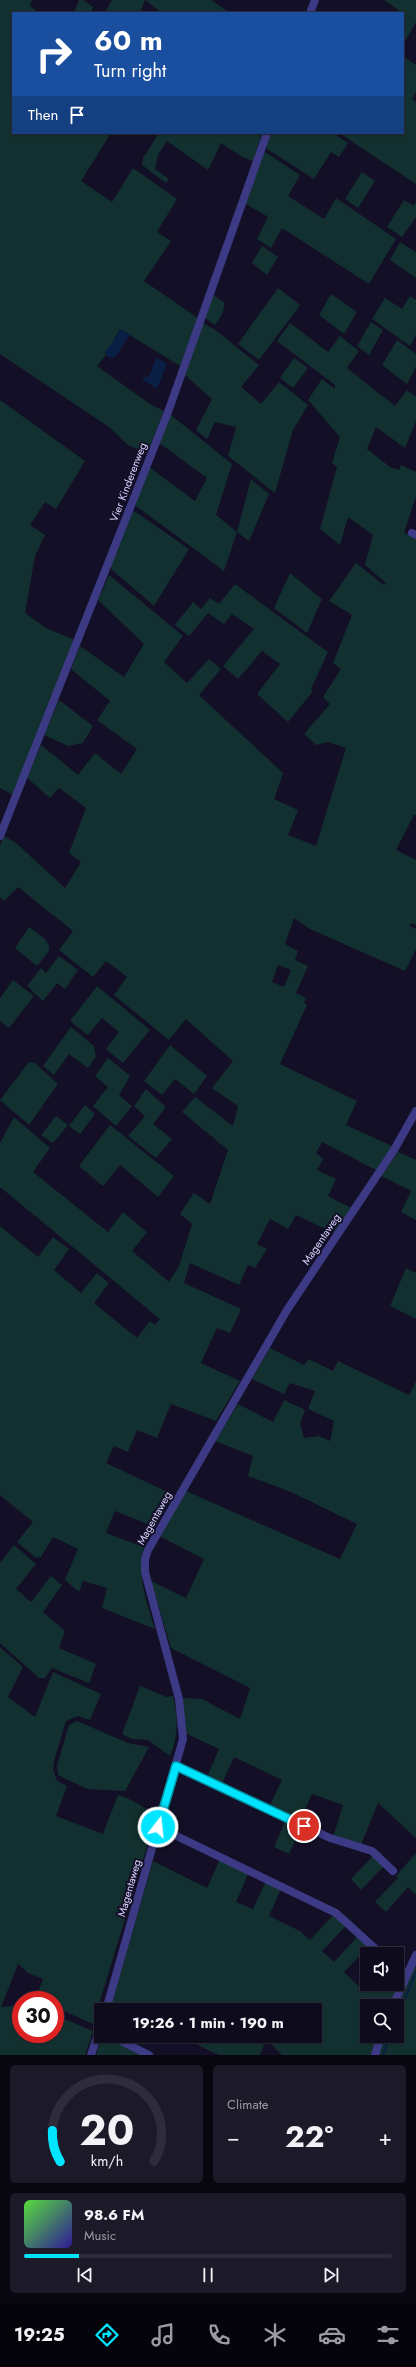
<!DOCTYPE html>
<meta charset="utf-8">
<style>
body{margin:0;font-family:Jost,sans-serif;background:#1c1929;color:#f1f3f6;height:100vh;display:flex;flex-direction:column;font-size:15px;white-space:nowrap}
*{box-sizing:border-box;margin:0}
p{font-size:13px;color:#9b9ba3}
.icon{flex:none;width:22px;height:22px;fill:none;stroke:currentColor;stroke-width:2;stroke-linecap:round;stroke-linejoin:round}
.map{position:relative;height:2055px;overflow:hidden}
.panel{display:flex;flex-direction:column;gap:10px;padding:10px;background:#08060f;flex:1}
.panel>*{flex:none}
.guide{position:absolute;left:12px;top:12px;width:392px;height:122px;border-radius:0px;box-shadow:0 1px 3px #0004,0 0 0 1px #2e2b3b;background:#1a4fa0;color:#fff;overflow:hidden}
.tools{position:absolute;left:360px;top:1947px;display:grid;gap:8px}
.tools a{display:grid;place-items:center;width:44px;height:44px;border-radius:0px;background:#0e0b1c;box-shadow:0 1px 3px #0004,0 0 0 1px #2e2b3b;font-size:20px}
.speed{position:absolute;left:12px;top:1991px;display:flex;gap:8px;font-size:20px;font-weight:700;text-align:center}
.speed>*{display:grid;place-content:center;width:52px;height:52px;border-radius:50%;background:#0e0b1c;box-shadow:0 1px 3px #0004,0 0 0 1px #2e2b3b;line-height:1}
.speed .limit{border:6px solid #d22;background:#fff;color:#111}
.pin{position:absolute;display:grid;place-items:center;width:34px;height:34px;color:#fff;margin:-17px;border:2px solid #fff;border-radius:50%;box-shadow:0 1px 4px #0007}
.me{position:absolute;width:44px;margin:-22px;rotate:16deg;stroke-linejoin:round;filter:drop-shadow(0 0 3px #0008)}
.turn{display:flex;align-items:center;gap:14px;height:84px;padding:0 16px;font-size:18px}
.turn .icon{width:52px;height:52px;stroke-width:2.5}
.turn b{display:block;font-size:28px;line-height:34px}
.then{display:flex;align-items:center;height:38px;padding:0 16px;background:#0003;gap:8px;font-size:15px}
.big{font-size:30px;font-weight:700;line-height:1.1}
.panel .card{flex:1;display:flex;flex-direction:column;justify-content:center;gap:6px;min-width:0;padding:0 14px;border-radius:6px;background:#1c1929}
.panel .dial{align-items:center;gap:0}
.dial svg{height:104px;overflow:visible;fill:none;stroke:#2e2b3b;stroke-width:7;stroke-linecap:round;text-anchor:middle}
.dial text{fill:#f1f3f6;stroke:none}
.song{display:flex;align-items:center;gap:12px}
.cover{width:48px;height:48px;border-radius:6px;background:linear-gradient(135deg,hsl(110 70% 55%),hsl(250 70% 35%))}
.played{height:4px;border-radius:2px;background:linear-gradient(90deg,#00e5ff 15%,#2e2b3b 15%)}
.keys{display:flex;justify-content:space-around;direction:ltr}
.heat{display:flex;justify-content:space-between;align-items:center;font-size:22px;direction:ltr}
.panel .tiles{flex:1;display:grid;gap:10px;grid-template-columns:1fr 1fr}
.card:last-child{grid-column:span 2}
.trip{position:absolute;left:94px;top:2003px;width:228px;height:40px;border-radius:0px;background:#0e0b1c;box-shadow:0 1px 3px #0004,0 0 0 1px #2e2b3b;font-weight:700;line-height:40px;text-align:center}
.tabs{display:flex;height:64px;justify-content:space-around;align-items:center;background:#06040b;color:#9b9ba3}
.tabs .icon{width:28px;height:28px}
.tabs .on{color:#00e5ff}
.tabs b{font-size:18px;color:#f1f3f6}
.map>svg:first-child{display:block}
</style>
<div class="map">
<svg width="416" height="2055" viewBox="0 0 416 2055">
<rect width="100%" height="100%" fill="#130f26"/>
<path fill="#12302f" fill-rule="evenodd" d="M0,0H32L30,6L40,13H13V133H111L81,181L112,202L133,168L177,199L157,232L171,241L144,281L198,318L180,366L120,329L109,349L105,351L106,355L97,366L150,404L164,411L147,453L128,445L109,427L0,354Z
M79,0H83L93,7L91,13H74Z
M112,0H211L230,13H162L145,0L140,13H107L105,12Z
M384,0H416V22L403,45V13Z
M404,57L416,65V92L412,99L416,102V184L339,133H403Z
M159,133H262L253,161L244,158L221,143L208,170L167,141L158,155L155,169L169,179L166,183L142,165L143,158Z
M270,133H333L348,143L339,157L331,152L314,179L267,149L266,147Z
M265,152L300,175L288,196L324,219L336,198L396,239L369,284L282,228L271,248L257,239L268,217L244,203L262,153Z
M362,172L375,181L358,208L345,199Z
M404,200L414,206L416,202V217L402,237L387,227Z
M400,242L416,252V278L390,260Z
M262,246L278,257L267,275L252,263Z
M278,288L300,305L259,360L238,344Z
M331,294L357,312L344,334L319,315Z
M213,295L224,302C225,312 220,318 215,325L205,318Z
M410,296L416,300V335L410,346L372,319L385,298L402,309Z
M371,322L383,330L369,355L357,346Z
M203,323L214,329L259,365L241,387L261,404L279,382L308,405L293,430L275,493L228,456L236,427L215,422L207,439L196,430L212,399L185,375Z
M290,323L328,352L340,336L359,351L347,368L395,406L407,390L416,397V421L405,448L376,427L367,449L390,467L399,470L401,465L416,472V496L404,533L416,538V815H414L396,850L416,860V925L411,923L410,926L416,929V949L405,971L310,929L294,918L285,944L298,951L295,960L308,966L296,993L306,998L304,1003L307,1005L280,1064L357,1101L346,1125L392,1146L376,1170L322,1142L316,1153L323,1159L317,1170L336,1179L328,1196L351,1208L334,1233L296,1215L288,1229L270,1219L257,1244L267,1249L255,1268L248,1265L239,1285L190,1263L184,1283L241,1309L230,1333L217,1328L201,1363L240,1381L216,1421L171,1404L157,1438L137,1430L128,1452L114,1446L106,1463L174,1495L155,1527L115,1511L106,1533L144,1547C137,1576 146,1601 155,1629L102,1608L107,1588L83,1581L79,1592L65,1580L78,1549L53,1537L41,1557L36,1558L17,1542L33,1522L0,1495V1226L38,1257L53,1237L69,1249L54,1270L81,1293L97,1273L109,1283L94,1303L137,1338L150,1321L155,1325L160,1319L0,1187V1143L14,1117L50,1148L33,1172L108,1232L123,1212L147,1232L132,1251L169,1282L179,1266L192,1224L180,1214L194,1193L210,1204L228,1150L182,1112L195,1097L233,1126L238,1106L212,1088L233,1061L186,1019L169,1040L114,995L127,977L106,961L93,977L59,950L73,931L18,887L4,901L0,897V845L4,836L15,842L65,888L81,862L69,853L86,808L59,788L50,798L27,778L41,745L78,775L95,753L121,774L137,749L97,720L110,701L71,669L80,646L124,677L144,644L98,600L109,575L183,636L164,662L187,683L209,659L221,669L199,695L283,773L274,799L298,810L288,835L316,846L346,748L328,742L316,745L304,734L330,704L323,697L341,669L333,663L352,615L329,601L356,563L384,585L386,583L365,565L373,535L348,517L340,545L320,529L337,467L332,463L340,437L308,400L322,379L335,389V385L277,341ZM278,965L291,970L284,987L272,982Z
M397,340L416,354V367L407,384L382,365Z
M294,358L308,368L293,388L280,378Z
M0,400L85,461L56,509L45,502L30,525L45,535L35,556L25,613L46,628L75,640L13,795L0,788Z
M171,415L232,464L216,515L237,532L251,479L269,494L249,541L237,532L224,571L136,506L135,503L149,467L195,501L207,478L158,442Z
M134,511L189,549L154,606L110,568L131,512Z
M290,573L322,599L307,633L274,608Z
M235,584L328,652L311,689L313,691L288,722L257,694L280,664L262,651L238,679L223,666L254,629L232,614L224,624L208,613L189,636L175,625L193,602L201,609L210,598L219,604Z
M59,700L93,726L83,743L68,746L44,735Z
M29,927L45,939L49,946V951L37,966L15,948Z
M59,956L78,970L65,989L57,983L43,1001L27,986L41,968L46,973Z
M13,980L34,996L9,1028L0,1021V998Z
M97,986L150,1030L123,1063L106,1049L119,1032L102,1018L88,1035L70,1021Z
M71,1027L94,1046L96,1057L88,1068L69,1054L54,1075L43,1066Z
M170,1045L207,1076L194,1094L175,1079L162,1095L144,1081Z
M108,1058L130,1076L119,1095L132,1106L116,1126L93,1106L108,1087L95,1076Z
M29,1062L35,1063L58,1084L29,1125L0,1100Z
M146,1089L166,1107L153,1124L172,1139L156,1158L128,1136L145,1116L134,1106Z
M85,1105L95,1114L80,1134L69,1126Z
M56,1116L68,1125L53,1143L41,1135Z
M110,1125L174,1176L158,1197L120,1165L103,1186L79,1166Z
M398,1152L416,1160V1220L401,1212L411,1191L381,1176Z
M406,1268L416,1273V1319L390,1306Z
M270,1348L304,1365L309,1359L333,1371L338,1361L409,1395L416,1381V1838L378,1803L361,1845L333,1837L343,1805L312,1794L300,1821L269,1807L282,1780L234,1757L222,1784L207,1777L219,1749L185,1733L182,1698L202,1699L240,1719L250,1688L171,1648L151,1581L186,1598L204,1559L159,1536L186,1491L340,1559L357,1524L291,1492L248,1476L253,1456L215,1441L238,1404L273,1422L284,1400L305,1410L300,1424L304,1438L319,1436L330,1441L334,1421L308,1409L315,1391L290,1383L284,1394L252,1379Z
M14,1545L36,1564L16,1589L31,1602L51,1576L62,1585L43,1612L65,1631L59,1648L96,1664L89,1683L52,1668L45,1678H39L0,1643V1563Z
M0,1647L23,1667L8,1697L35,1717L53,1672L101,1694L90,1720L78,1716L66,1721L54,1761L53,1770L57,1781L67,1786L56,1816L103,1834L118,1795C133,1799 143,1808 157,1814L93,2024L55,2007V2000H42L36,1997L43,1979L28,1973L18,1964L1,2007L21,2005V2034H55V2015L93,2031L85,2055H0Z
M140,1686L167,1697L173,1696C178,1716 179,1736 170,1756L148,1740L132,1739L122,1734Z
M77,1721L128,1743L149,1747L125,1791L87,1789L58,1775L57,1766L69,1725Z
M286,1819L302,1826L289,1854L274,1847Z
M416,1853V1895L408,1887L386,1912L375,1902L398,1878L396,1876Z
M373,1856L384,1866L361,1890L351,1879Z
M220,1859L249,1872L236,1902L253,1909L266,1881L281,1888L269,1916L300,1931L310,1940L334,1914L346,1926L322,1951L334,1962L358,1936L369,1946L344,1972L366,1993L374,1984H397V1973L399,1974L401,1982L391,2006H367V2036H379L373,2055H282L266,2039L260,2055H219L179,2036H315V2010H124L111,2004L153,1861L207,1888Z
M416,1959V2055H377L383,2036H397V2006Z
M102,2036H104L144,2055H96Z"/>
<path fill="#0a1f44" d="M120,329L131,335C122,340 121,357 111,358L106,355L105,351L115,340Z
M156,358L167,363L157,389L142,379L143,377H149Z"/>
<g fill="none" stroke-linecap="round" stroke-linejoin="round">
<path stroke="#0a1f44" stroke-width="2" d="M397,2018L416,1972
M383,2055L390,2036"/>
<path stroke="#3d3a85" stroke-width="8" d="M310,13L315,0
M412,533L416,535
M0,836L168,412L267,133
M176,1766L330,1838L372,1851L393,1871
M158,1827L336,1913L381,1954
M397,1970L406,1975
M393,2006L416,1955
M106,2010L183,1739L179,1699L145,1572V1559L148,1550L287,1310L394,1150L416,1111
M111,2036L149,2055
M91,2055L101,2025
M375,2055L381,2036"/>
</g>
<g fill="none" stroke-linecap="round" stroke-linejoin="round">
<g stroke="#0095a6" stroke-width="10">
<path id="route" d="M158,1827L176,1766L304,1826"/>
</g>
<use href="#route" stroke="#00e5ff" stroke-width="7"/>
</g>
<g text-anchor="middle" stroke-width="4" stroke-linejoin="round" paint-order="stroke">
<g font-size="11" fill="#d9d4ff" stroke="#130f26">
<text transform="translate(128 482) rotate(-69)" y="4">Vier Kinderenweg</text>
<text transform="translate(321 1239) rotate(-56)" y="4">Magentaweg</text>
<text transform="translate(154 1518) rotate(-61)" y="4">Magentaweg</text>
<text transform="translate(129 1888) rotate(-74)" y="4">Magentaweg</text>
</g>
</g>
</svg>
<div class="tools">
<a><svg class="icon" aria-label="sound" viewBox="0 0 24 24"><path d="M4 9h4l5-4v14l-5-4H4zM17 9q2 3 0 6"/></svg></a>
<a><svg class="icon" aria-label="search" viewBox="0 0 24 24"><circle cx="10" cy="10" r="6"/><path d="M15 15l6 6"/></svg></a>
</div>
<div class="speed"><div class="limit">30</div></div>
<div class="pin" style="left:304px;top:1826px;background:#d93025"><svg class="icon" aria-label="arrive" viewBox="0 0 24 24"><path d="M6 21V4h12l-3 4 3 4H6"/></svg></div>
<svg class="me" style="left:158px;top:1827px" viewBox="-20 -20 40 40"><circle r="17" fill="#00e5ff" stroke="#fff" stroke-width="3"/><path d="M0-11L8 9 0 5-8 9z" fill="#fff"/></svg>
<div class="trip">19:26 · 1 min · 190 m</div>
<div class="guide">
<div class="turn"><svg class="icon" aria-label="right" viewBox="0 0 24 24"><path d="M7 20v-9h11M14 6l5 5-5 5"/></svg><div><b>60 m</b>Turn right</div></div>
<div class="then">Then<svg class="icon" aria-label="arrive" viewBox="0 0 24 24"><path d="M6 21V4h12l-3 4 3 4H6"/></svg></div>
</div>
</div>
<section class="panel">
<div class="tiles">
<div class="card dial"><svg viewBox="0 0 100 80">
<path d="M14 69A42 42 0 1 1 86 69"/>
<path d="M14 69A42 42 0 0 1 8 45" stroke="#00e5ff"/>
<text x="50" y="56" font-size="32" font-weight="700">20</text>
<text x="50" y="72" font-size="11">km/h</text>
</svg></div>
<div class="card"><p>Climate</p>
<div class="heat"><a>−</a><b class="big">22°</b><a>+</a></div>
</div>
<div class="card">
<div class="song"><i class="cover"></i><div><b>98.6 FM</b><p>Music</p></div></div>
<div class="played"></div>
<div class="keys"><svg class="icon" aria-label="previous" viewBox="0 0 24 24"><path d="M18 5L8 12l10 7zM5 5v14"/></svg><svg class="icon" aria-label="pause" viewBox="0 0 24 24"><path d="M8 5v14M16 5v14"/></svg><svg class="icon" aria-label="next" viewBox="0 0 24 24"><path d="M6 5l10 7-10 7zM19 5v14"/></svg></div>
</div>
</div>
</section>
<nav class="tabs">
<b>19:25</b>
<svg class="icon on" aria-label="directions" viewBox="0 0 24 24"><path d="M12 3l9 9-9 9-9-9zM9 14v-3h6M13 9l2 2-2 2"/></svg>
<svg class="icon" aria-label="music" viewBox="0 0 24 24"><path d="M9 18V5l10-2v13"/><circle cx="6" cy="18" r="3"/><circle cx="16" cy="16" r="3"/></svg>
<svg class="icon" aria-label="phone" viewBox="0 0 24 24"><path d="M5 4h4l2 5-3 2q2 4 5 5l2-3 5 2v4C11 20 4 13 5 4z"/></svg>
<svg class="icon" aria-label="climate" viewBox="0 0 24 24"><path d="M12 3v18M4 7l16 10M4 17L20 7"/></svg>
<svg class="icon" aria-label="car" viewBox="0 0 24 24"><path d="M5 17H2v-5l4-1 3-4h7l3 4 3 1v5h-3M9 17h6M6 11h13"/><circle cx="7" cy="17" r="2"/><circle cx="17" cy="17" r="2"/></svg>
<svg class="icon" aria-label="filters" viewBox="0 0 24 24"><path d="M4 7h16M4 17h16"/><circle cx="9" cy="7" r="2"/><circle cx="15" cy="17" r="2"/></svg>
</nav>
